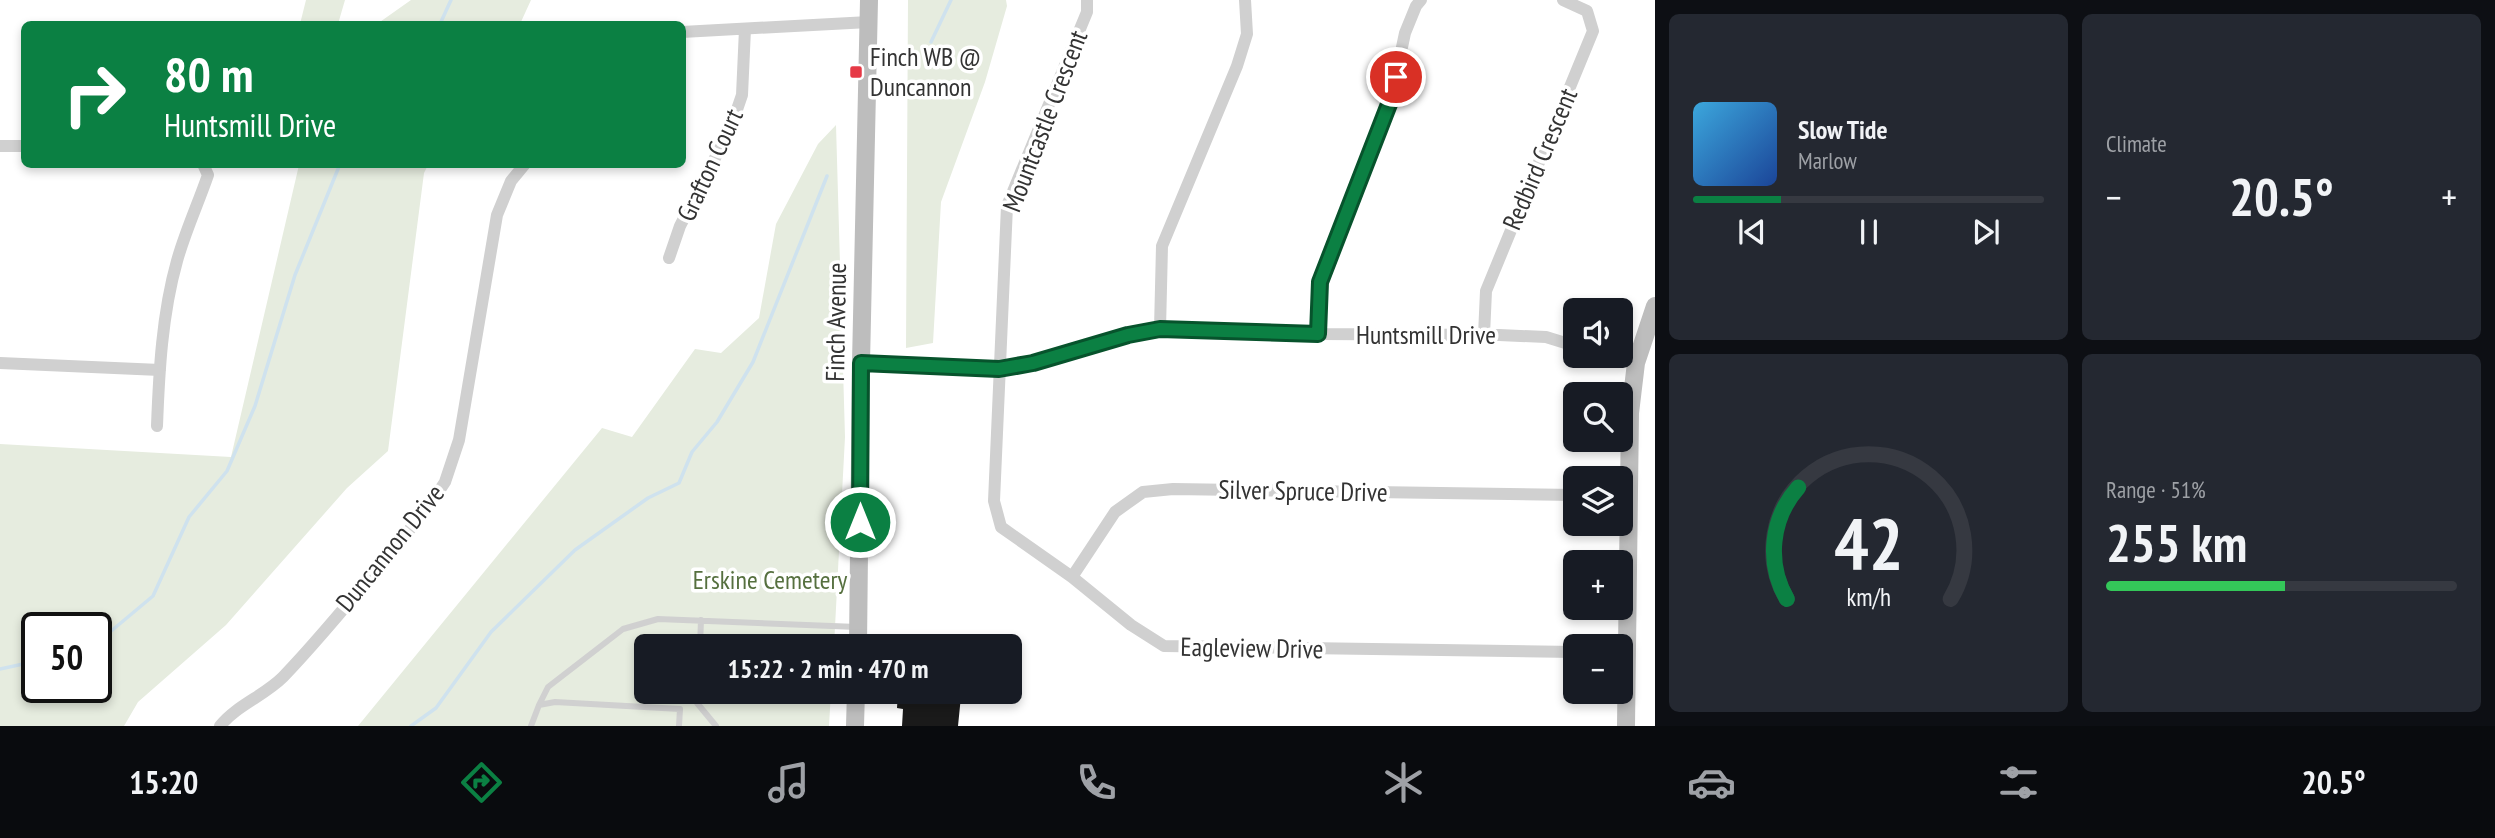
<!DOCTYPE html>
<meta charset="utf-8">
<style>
body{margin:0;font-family:"PT Sans Narrow",sans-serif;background:#242831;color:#f1f3f6;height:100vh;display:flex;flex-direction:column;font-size:26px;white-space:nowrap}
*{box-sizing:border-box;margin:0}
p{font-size:23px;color:#9ea1a6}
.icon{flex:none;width:38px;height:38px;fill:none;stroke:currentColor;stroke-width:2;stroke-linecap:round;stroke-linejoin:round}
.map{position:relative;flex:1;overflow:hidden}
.details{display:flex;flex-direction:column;gap:14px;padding:14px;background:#0d0f14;width:840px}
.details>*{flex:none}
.hud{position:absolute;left:21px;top:21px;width:665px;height:147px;border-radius:10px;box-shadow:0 4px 10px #0003;background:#0b8043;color:#fff;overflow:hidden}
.fabs{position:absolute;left:1563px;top:298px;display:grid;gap:14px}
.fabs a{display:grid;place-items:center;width:70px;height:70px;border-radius:10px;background:#171b24;box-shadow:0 4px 10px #0003;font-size:35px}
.speed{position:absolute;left:21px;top:612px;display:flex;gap:14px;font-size:35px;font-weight:700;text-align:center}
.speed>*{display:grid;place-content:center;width:91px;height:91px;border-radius:50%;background:#171b24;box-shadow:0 4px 10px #0003;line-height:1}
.speed .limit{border:4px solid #111;border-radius:10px;background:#fff;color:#111}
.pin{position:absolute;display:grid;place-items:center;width:60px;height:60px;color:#fff;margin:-30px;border:4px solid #fff;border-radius:50%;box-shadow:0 2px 7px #0007}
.me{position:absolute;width:77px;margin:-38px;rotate:0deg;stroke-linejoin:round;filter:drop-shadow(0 0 5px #0008)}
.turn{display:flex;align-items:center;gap:24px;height:147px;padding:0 28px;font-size:32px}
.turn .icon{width:91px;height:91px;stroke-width:2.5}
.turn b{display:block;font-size:49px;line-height:60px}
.big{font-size:52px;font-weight:700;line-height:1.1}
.details .widget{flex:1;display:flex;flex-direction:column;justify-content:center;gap:10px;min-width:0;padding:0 24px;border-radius:10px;background:#242831}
.details .dial{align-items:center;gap:0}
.dial svg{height:182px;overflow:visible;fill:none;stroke:#363941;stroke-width:7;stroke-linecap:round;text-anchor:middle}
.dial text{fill:#f1f3f6;stroke:none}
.song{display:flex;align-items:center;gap:21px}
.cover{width:84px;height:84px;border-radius:10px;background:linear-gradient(135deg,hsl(200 70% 55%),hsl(220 70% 35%))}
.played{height:7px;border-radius:4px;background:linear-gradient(90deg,#0b8043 25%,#363941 25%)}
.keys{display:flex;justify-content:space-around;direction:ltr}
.heat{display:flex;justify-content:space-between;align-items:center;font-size:38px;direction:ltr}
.charge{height:10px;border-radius:5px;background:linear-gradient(90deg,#34c759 51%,#363941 0)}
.details .tiles{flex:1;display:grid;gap:14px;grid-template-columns:repeat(2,1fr)}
.trip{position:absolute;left:634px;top:634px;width:388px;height:70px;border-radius:10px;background:#171b24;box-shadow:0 4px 10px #0003;font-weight:700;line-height:70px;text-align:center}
.tab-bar{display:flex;height:112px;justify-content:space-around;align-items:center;background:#090b0e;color:#9ea1a6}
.tab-bar .icon{width:49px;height:49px}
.tab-bar .on{color:#0b8043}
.tab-bar b{font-size:32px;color:#f1f3f6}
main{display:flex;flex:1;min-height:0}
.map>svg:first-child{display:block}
</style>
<main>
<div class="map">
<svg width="1655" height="726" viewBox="0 0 1655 726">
<rect width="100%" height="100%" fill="#fff"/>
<path fill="#e6ecdf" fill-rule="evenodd" d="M306,0H345L338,24H300Z
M411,0H531L520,24H377Z
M908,0H1006L1007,6L985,82L941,202L933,343L906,348Z
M836,125L845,437L834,646H646V691H831L829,726H358L602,428L632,437L695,349L721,353L759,318L776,224L818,144Z
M299,165H428L424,173L388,451L347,488L226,625L138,702L124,726H0V444L231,457ZM96,628V688H37V628Z"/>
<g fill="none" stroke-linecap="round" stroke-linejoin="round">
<path stroke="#cfe2ee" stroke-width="3.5" d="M440,24L451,0
M931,42L951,0
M96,640L104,637L153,596L189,517L227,471L255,406L295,275L340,164
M0,669L37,661
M411,726L436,708L491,632L575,550L648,498L679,483L692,452L717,422L753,362L827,176"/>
</g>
<path fill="#1a1a1a" d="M898,691H941V695L961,696L958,726H902L903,709L897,708Z"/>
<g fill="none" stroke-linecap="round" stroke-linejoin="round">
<path stroke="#d0d0d0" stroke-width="6" d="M700,646L701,620
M698,691L697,703L716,726
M539,705L548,687L623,629L658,619L857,627
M531,726L539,705L555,702L680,709L679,726"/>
<path stroke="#d0d0d0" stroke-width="12" d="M1087,0V12L1007,206L994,501L1001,527L1072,577L1131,625L1164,646L1575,652
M682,32L869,22
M0,146H24
M669,258L680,226L731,127L742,95L745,29
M1160,329L1162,246L1237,66L1247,34L1245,0
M1318,334L1320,282L1391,99L1405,33L1416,6L1421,0
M1484,335L1486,291L1593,31L1587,11L1563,0
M1607,355L1636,363
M0,363L160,370
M861,363L999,369L1033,363L1128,335L1160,329L1318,334L1499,335L1546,337L1575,346
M157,426C159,372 162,314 177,261C185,232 198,204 208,175L203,164
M1072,577L1115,512L1143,492L1173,489L1575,495
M220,726C237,705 264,696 283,677C334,624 379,565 427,509L445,482L459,440L497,215L511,181L525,164"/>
<path stroke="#bdbdbd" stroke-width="18" d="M858,646L861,363L869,0
M855,726L856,691
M1626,726L1630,413L1636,363L1655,306"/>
</g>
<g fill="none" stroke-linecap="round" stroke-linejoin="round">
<g stroke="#07532c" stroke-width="18">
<path id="route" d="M860,522L861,363L999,369L1033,363L1128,335L1160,329L1318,334L1320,282L1391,99L1396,77"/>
</g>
<use href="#route" stroke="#0b8043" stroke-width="12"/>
</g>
<rect fill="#e63946" stroke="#fff" stroke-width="2.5" x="849" y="65" width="14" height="14" rx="3.5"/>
<g text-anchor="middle" stroke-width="7" stroke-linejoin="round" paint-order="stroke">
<g font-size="26" fill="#333" stroke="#fff" text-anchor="start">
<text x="870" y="66">Finch WB @<tspan x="870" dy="30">Duncannon</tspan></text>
</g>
<g font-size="26" fill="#333" stroke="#fff">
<text transform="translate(1045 121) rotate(-69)" y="9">Mountcastle Crescent</text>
<text transform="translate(1540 159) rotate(-67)" y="9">Redbird Crescent</text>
<text transform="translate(710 165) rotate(-65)" y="9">Grafton Court</text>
<text transform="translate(836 322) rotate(-89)" y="9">Finch Avenue</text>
<text x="1426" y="344">Huntsmill Drive</text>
<text transform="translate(1303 491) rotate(1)" y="9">Silver Spruce Drive</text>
<text transform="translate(390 548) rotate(-51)" y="9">Duncannon Drive</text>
<text transform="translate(1252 648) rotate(1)" y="9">Eagleview Drive</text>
</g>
<g font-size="26" fill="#56703f" stroke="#fff">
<text x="770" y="589">Erskine Cemetery</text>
</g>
</g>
</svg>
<div class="fabs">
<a><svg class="icon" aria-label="sound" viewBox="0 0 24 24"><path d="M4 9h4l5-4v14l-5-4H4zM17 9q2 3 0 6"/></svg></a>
<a><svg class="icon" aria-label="search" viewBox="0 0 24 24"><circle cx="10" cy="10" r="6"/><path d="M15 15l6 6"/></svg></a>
<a><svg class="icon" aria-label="layers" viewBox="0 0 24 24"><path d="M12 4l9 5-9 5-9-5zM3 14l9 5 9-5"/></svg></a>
<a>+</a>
<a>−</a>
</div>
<div class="speed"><div class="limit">50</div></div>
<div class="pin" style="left:1396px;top:77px;background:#d93025"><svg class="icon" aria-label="arrive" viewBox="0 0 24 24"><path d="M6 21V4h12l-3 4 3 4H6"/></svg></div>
<svg class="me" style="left:860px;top:522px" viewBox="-20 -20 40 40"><circle r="17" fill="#0b8043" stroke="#fff" stroke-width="3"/><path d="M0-11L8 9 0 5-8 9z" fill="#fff"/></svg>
<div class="trip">15:22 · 2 min · 470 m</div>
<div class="hud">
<div class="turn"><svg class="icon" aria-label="right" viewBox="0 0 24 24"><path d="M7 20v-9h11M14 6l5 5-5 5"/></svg><div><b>80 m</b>Huntsmill Drive</div></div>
</div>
</div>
<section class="details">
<div class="tiles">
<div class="widget">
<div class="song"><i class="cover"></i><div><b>Slow Tide</b><p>Marlow</p></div></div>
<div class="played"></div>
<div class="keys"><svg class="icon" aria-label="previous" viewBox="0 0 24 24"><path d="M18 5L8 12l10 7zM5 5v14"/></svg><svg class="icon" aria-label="pause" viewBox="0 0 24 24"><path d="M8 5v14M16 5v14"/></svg><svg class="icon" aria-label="next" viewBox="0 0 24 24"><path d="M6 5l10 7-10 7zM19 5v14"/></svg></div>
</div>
<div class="widget"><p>Climate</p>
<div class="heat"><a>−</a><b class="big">20.5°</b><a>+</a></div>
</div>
<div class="widget dial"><svg viewBox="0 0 100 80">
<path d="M14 69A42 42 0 1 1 86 69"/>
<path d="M14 69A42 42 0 0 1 19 20" stroke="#0b8043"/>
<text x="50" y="56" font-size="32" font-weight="700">42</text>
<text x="50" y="72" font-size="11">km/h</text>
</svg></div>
<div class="widget"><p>Range · 51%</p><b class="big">255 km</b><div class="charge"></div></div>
</div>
</section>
</main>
<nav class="tab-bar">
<b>15:20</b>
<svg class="icon on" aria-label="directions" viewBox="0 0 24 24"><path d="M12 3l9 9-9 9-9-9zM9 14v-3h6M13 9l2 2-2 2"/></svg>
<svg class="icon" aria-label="music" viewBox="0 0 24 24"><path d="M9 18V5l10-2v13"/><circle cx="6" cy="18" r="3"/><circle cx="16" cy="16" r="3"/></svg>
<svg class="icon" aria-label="phone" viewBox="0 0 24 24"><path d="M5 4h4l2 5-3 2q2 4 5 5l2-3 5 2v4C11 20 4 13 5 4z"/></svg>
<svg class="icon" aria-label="climate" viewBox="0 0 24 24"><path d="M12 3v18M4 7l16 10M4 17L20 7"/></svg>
<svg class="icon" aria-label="car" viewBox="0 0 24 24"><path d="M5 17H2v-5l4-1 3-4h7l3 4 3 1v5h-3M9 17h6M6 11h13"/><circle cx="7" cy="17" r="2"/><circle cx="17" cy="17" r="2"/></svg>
<svg class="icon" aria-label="filters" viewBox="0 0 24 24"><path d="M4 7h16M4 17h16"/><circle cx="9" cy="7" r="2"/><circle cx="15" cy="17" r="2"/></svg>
<b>20.5°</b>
</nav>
